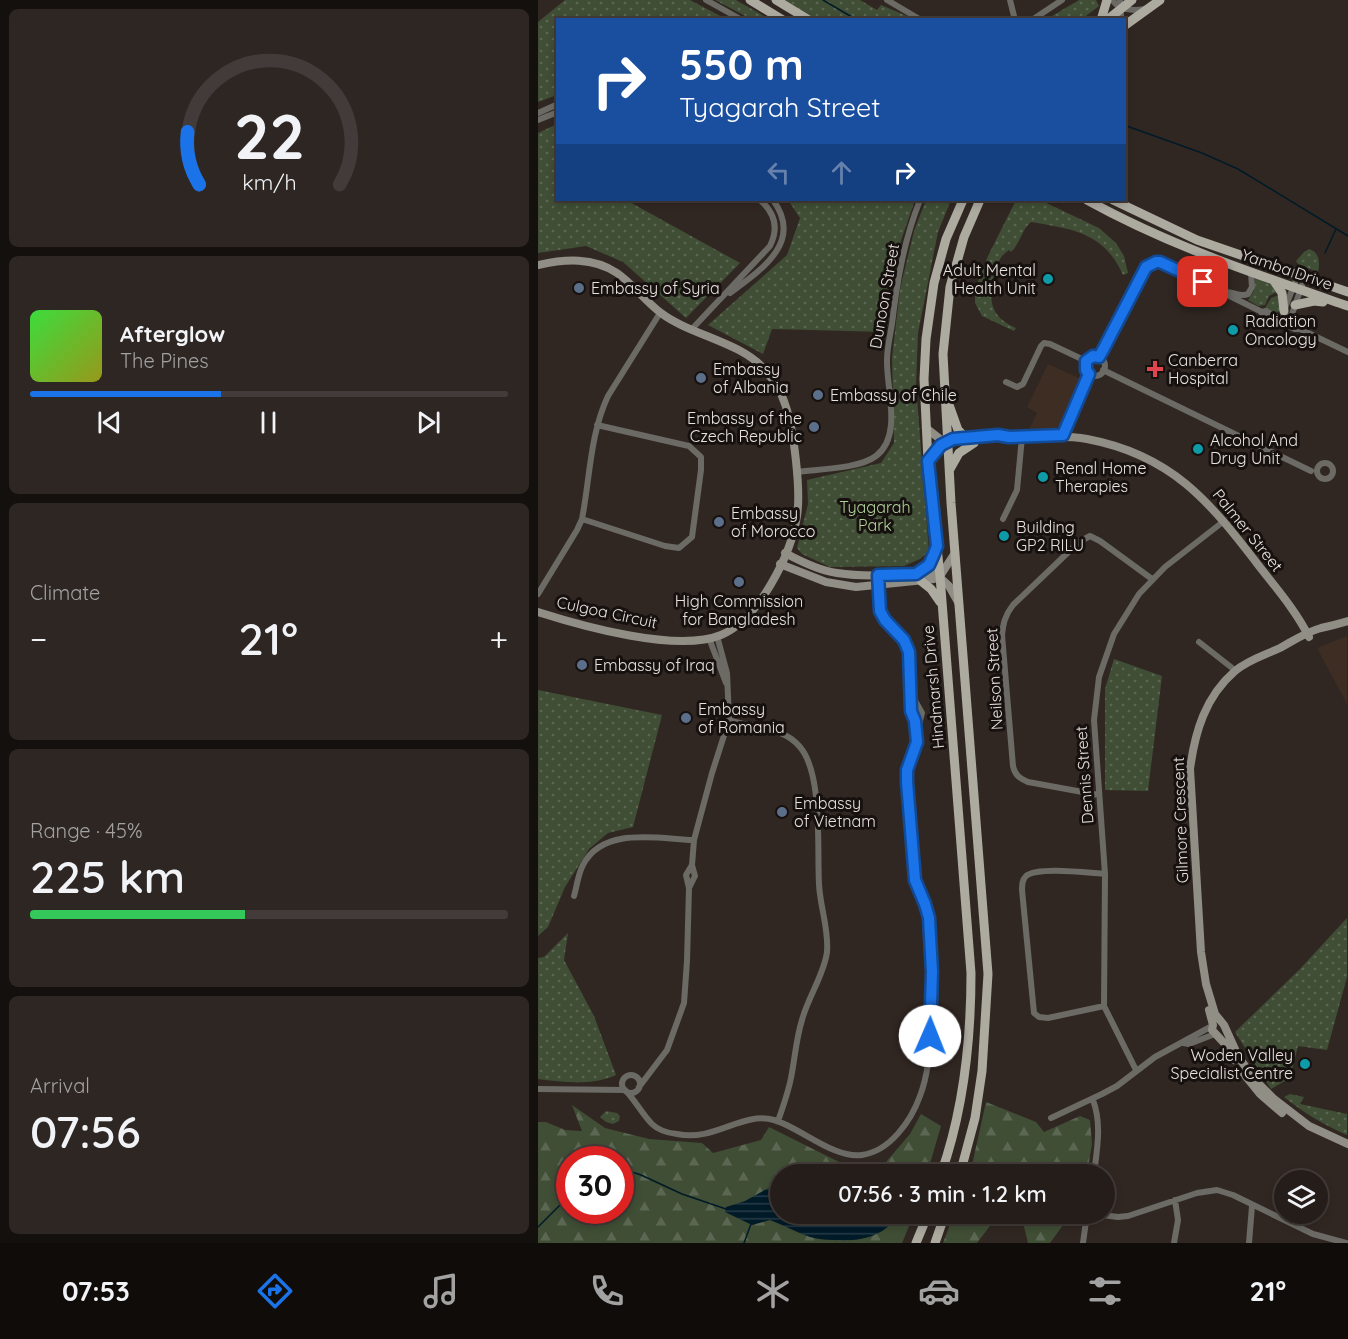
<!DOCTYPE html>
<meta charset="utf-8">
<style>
body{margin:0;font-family:Quicksand,sans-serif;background:#2d2623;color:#f1f3f6;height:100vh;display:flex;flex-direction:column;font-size:22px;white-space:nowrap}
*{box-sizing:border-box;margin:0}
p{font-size:20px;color:#a3a2a2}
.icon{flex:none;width:33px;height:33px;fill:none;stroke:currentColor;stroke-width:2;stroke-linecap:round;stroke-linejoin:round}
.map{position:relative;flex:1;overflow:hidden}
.drawer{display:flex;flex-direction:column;gap:9px;padding:9px;background:#14100e;width:538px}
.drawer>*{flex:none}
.guide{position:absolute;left:18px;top:18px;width:570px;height:183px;border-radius:0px;box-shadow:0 3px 9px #0003,0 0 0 2px #423b39;background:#1a4fa0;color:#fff;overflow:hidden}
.fabs{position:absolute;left:736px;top:1170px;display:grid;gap:12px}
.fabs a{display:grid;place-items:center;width:54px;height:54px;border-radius:50%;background:#251d1a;box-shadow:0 3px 9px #0003,0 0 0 2px #423b39;font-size:30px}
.speed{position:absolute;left:18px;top:1146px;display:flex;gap:12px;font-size:30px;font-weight:700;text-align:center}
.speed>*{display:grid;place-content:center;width:78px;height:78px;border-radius:50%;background:#251d1a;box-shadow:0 3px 9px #0003,0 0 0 2px #423b39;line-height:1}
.speed .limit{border:9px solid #d22;background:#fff;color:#111}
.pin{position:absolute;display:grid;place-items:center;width:51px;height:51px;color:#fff;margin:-26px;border-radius:12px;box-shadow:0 3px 9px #0006}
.me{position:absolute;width:66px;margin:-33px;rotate:1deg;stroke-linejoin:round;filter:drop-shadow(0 0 4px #0008)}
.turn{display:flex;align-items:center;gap:21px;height:126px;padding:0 24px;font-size:27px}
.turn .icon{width:78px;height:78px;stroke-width:2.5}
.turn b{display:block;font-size:42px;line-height:51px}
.lanes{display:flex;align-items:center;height:57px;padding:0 24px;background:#0003;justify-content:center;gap:30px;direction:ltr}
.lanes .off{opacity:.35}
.big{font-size:45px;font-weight:600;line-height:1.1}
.drawer .tile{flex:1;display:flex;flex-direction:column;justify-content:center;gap:9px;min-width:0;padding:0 21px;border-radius:9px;background:#2d2623}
.drawer .dial{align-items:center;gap:0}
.dial svg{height:156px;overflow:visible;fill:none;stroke:#423b39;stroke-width:7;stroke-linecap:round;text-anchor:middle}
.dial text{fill:#f1f3f6;stroke:none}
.song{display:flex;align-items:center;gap:18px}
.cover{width:72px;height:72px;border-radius:9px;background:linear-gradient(135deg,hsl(120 70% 55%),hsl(60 70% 35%))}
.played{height:6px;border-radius:3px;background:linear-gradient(90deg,#1a73e8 40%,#423b39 40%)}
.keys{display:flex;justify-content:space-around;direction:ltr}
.heat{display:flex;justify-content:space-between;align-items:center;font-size:33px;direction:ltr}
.charge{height:9px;border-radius:4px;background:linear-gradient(90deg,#34c759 45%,#423b39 0)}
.trip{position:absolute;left:232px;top:1164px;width:345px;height:60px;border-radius:30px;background:#251d1a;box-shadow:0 3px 9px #0003,0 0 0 2px #423b39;font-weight:600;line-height:60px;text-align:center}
.dock{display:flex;height:96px;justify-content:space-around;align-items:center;background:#0f0c0a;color:#a3a2a2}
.dock .icon{width:42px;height:42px}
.dock .selected{color:#1a73e8}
.dock b{font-size:27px;color:#f1f3f6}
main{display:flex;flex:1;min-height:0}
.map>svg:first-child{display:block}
</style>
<main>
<section class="drawer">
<div class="tile dial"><svg viewBox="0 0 100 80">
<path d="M14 69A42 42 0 1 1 86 69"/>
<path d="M14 69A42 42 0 0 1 8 42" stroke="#1a73e8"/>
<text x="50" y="56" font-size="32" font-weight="700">22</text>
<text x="50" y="72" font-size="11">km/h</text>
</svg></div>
<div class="tile">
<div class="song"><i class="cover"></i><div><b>Afterglow</b><p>The Pines</p></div></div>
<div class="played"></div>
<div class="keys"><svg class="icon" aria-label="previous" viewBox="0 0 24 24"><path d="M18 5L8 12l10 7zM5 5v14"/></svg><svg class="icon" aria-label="pause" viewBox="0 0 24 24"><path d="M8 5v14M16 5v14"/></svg><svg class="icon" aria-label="next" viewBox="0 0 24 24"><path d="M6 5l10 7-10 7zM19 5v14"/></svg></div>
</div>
<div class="tile"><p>Climate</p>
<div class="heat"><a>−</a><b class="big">21°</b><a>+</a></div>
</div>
<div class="tile"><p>Range · 45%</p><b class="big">225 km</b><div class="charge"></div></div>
<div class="tile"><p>Arrival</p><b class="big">07:56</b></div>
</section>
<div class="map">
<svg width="810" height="1243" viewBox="0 0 810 1243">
<defs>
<pattern id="grass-dots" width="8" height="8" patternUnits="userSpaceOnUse" patternTransform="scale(1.5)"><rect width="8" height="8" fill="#3f4e35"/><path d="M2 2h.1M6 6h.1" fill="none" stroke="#5b6752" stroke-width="1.8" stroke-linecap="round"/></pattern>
<pattern id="forest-firs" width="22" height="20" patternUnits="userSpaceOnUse" patternTransform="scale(1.5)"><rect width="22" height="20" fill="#3f4e35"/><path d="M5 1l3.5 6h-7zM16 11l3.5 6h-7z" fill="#5b6752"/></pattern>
<pattern id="water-rules" width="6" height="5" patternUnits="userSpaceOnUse" patternTransform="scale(1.5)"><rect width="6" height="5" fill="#011a28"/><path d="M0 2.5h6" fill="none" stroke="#263b47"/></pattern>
</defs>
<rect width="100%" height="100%" fill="#312722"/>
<path fill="#3d2d23" d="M510,364L541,378L543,382L521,426L516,429L491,430L499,413L489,407Z
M809,636V704L779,648Z"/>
<path fill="url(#grass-dots)" d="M27,0H152L188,19L20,20L19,95L0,102V22Z
M177,0H198L231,19H213Z
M242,0H322L339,10L343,5L376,19H276Z
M541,0H558L561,6L544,19H509Z
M19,124L20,200H88L202,263L148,318L85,262L48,246L0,253V133Z
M250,200H377L357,258L347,332L234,329L225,354L170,325L249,255L262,218Z
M388,200H413L400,232L380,333L378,385L391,551L382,559L366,566L292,567L264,554L259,548L270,504L269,480L343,463L356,443L354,358L362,289L376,231Z
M478,200H502L561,228L578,243L586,256L590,273L585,275C566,232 534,229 493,222C484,229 482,244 473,252L471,250C462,256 460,262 457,273C450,299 451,316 478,328L476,331L444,316L437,303V289L450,256Z
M771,249C782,252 782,264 780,272L761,265L758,261L766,252Z
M717,278L733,284L741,291L731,296L727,305L720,306L710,300L716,291Z
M741,295L742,311L737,313L727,308L733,298Z
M576,659L624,676L610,791L567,790V689Z
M0,690L124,715L95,827L70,833L51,849L27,887L10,927L0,936Z
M809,918V977L789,1050L760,1046L752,1078L733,1089L697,1032L761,970Z
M30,933L26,960L56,1016L78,1075C53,1086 26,1082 0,1079V958L6,957Z
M752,1094L766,1097L762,1104L809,1114V1135C786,1125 766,1113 746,1097Z
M68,1111L79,1113L82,1116L81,1121L75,1124L68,1122L62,1117Z"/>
<path fill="url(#forest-firs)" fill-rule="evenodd" d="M448,1102L498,1122L506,1132L542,1116L552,1120L554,1144L549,1174H432Z
M34,1105L67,1128L111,1139L164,1143L175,1153L223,1140L231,1127L317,1170L348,1162L372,1134L383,1114L403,1126L389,1174H243V1214H376L364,1243H0V1122H8L27,1130L44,1131ZM32,1160H82V1210H32Z
M416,1214H461L439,1243H405Z
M483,1214H533L512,1243H490Z"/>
<path fill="url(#water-rules)" d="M243,1181V1214H362C345,1237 323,1242 295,1240C287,1240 279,1239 272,1237C258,1232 245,1225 232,1220L214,1225L187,1212L188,1207L207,1201Z"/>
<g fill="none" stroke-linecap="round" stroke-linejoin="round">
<path stroke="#011a28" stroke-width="1.5" d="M285,0L319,20
M586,125L664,153L700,169L810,236
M787,253L798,229
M82,1168L103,1175L144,1194L188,1209
M0,1227L32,1195
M206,1243L213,1224"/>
<path stroke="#6b6a65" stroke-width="6" d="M168,0L204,20
M349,0L383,20
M472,0L477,20
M574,0C582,11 595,11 607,9
M494,20L524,0
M581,20L583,16L582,0
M0,113L20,104
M0,120L20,112
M687,292C695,291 702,298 710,294L714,287L713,273
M192,293C223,270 266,242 235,200
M747,308L760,275
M724,312V315L757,329H762L810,352
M745,321L754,314L767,277
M153,330L232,246C241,228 237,213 222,200
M547 366a10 10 0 1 1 20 0a10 10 0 1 1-20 0Z
M561,357L605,271C610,264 617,261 625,263L724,312L727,311L759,325
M565,370L773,471
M468,382L479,387L485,384L503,346L506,343L512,344L548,361
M525,435L551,374
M779 471a8 8 0 1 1 16 0a8 8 0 1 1-16 0Z
M258,472C280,469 321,469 338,456C365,436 348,388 349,360C349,348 352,336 354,324C359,281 366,240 382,200
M44,519L127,546L141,548L154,537L163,470V457L151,446L59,425
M465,519L479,490L484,437
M0,594L39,530L44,519C52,478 52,434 70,396L122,313
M171,638L188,683
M661,642L698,671
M375,697L384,713L380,728
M191,720C214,728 245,726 262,747C285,774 279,848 281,884C282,907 291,929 289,952C286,975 270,997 264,1020C258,1039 257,1058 253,1078C250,1093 245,1107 240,1121
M561,795L490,782C481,778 477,775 475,766L464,635C465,624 467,615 475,605L541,542L552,536L562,541L614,579
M151,888L157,876L154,865L156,840L174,773L191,720L189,673L179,636
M36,896C39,886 40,874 45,865C65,826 120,839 156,840
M566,1006L510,1018L501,1017L496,1013L484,890C484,885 484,880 488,876C500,866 551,873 567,874
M645,1043L651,1044L677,1034
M598,1070L566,1006L567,874L556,720L561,677L576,634L601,594L627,567L686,521
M84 1084a9 9 0 1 1 18 0a9 9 0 1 1-18 0Z
M101,1087L129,1050L146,1003L149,961L151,888L148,875L154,865
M0,1089L87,1090
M89,1092C98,1102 105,1115 114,1124C121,1131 130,1133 139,1134C177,1142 204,1111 236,1120C263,1128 296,1159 324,1155C352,1151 373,1121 382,1096C398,1055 396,965 391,920C389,904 378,892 376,877C373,846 371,814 369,782V769L379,742L377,721L373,711L371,652L366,640L347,620L342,611L340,582
M555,1100C564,1124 559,1149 556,1174
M513,1118L564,1094L579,1086L617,1057L674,1026
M557,1214L580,1217L590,1216L659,1193L679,1190L695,1195L775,1234L808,1243
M545,1243L549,1214
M636,1243L640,1220L637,1200
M711,1243L714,1206"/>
<path stroke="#918e86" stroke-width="8" d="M0,265C27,259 55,257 79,273C95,284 107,301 123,313C152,335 203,342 226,369C235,379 243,391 247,404C256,429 263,491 259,516C253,555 221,619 183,635C139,653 44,626 0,612
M388,428L402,439L411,442
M390,461C394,456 399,448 405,444C423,433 451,436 472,437C499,439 522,434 549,439C634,455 671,501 721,566C739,589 758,611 771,637
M247,553C262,561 282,571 299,573C331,578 364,574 397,573L411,586L420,602
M242,564L288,582L318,587L396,579L402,576L417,553
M810,621C800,624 792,626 783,628C768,632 755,641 742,648C727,655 710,660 697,671C667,697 657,732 652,769L663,952L668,984L677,1014L686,1025L701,1058L719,1082L736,1099L771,1126L810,1144
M671,1010L675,1025L674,1030L687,1044L696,1060
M705,1073L722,1094L744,1113"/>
<path stroke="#adaaa0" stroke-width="9" d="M212,0L245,20
M238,0L271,20
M563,20L569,0
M569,20L594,0
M586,26L622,0
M549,200C632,246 720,275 810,306
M575,200L659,240L810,292
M736,281L744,293L746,311
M757,305L776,301L785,302
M410,402L420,430L428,438
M412,469L421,453L436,443
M378,574L391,565L398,549
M383,581L393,589L402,602
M403,1174C426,1109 433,1041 433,973L402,576L390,461L386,379L388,339L396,283L408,239L425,200
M422,1174L437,1118L444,1071L450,974L413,503L405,354L412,287L426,237L442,200
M378,1243L390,1214
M397,1243L407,1214"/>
</g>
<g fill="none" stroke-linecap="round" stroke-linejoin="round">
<g stroke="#114b97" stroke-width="15">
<path id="route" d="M392,1036L394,972L391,918L387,904L377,880L369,782V770L379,742L377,721L373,711L371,652L366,640L347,620L342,611L340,575L378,574L391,565L395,556L399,546L390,461L403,445L415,439L460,435L471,437L525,435L551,374L548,370V361L555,356L561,357L565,350L608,267L618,262H622L665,282"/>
</g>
<use href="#route" stroke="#1a73e8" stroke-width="10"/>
</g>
<g fill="#0f9aa8" stroke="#16110f" stroke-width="2">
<circle cx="510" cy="279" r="6"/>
<circle cx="695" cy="330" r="6"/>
<circle cx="660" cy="449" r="6"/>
<circle cx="505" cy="477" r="6"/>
<circle cx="466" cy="536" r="6"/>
<circle cx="767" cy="1064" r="6"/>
</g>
<g fill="#5c6f8a" stroke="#16110f" stroke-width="2">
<circle cx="41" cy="288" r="6"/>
<circle cx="163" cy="378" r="6"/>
<circle cx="280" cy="395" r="6"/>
<circle cx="276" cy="427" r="6"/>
<circle cx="181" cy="522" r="6"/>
<circle cx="201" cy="582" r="6"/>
<circle cx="44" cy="665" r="6"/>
<circle cx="148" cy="718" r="6"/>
<circle cx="244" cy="812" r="6"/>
</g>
<path fill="#e0444e" stroke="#16110f" stroke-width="2" d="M614 360h6v6h6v6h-6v6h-6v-6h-6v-6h6z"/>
<g text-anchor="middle" stroke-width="6" stroke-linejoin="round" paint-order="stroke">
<g font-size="16" fill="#e8e1de" stroke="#16110f">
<text transform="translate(749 269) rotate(19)" y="6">Yamba Drive</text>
<text transform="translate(346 296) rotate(-80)" y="6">Dunoon Street</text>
<text transform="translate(710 530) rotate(51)" y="6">Palmer Street</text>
<text transform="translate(69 612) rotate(12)" y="6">Culgoa Circuit</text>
<text transform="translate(456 679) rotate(-93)" y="6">Neilson Street</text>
<text transform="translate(395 687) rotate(-95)" y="6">Hindmarsh Drive</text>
<text transform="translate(546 775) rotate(-94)" y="6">Dennis Street</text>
<text transform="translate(642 820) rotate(-92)" y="6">Gilmore Crescent</text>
</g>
<g font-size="16" fill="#e8e1de" stroke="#16110f" text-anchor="start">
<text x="498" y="276" text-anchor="end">Adult Mental<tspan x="498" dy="18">Health Unit</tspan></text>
<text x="53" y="294">Embassy of Syria</text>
<text x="707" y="327">Radiation<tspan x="707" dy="18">Oncology</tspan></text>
<text x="630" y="366">Canberra<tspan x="630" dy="18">Hospital</tspan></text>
<text x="175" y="375">Embassy<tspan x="175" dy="18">of Albania</tspan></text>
<text x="292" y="401">Embassy of Chile</text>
<text x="264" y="424" text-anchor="end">Embassy of the<tspan x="264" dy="18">Czech Republic</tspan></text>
<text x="672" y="446">Alcohol And<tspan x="672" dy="18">Drug Unit</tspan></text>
<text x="517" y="474">Renal Home<tspan x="517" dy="18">Therapies</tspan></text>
<text x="193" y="519">Embassy<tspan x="193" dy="18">of Morocco</tspan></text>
<text x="478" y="533">Building<tspan x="478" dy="18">GP2 RILU</tspan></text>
<text x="201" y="607" text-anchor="middle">High Commission<tspan x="201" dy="18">for Bangladesh</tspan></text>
<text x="56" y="671">Embassy of Iraq</text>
<text x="160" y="715">Embassy<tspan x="160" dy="18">of Romania</tspan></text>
<text x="256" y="809">Embassy<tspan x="256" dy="18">of Vietnam</tspan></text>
<text x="755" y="1061" text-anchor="end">Woden Valley<tspan x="755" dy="18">Specialist Centre</tspan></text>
</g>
<g font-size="16" fill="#afd098" stroke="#16110f">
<text x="337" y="513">Tyagarah<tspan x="337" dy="18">Park</tspan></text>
</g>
</g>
</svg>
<div class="fabs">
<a><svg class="icon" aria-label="layers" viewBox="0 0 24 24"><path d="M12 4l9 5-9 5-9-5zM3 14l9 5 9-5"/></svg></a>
</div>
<div class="speed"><div class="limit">30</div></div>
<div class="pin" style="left:665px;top:282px;background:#d93025"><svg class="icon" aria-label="arrive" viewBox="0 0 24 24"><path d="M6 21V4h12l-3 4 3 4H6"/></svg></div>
<svg class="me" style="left:392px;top:1036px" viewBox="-20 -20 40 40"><circle r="19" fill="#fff"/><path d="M0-13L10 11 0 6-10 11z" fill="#1a73e8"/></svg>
<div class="trip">07:56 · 3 min · 1.2 km</div>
<div class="guide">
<div class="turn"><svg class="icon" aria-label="right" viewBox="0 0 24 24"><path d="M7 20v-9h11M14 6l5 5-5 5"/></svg><div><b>550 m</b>Tyagarah Street</div></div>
<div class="lanes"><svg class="icon off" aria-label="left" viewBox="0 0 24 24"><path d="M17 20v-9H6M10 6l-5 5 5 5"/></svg><svg class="icon off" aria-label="ahead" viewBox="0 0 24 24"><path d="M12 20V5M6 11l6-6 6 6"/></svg><svg class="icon" aria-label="right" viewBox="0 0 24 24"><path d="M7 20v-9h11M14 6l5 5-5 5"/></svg></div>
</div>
</div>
</main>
<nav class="dock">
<b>07:53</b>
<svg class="icon selected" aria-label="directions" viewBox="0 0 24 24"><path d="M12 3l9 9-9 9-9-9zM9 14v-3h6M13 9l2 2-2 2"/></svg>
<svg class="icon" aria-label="music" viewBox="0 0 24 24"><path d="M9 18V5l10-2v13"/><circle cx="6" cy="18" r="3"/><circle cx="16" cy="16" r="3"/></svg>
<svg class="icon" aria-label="phone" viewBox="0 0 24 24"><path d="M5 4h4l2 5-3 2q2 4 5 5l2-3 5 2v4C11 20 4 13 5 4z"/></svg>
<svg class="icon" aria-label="climate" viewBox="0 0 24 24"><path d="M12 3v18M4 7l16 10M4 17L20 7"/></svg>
<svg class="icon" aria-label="car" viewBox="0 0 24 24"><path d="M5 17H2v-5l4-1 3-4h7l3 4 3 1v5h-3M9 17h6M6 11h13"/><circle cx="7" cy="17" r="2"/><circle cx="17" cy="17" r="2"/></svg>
<svg class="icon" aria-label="filters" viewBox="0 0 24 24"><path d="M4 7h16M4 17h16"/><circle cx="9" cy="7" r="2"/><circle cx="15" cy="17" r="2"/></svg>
<b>21°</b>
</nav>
